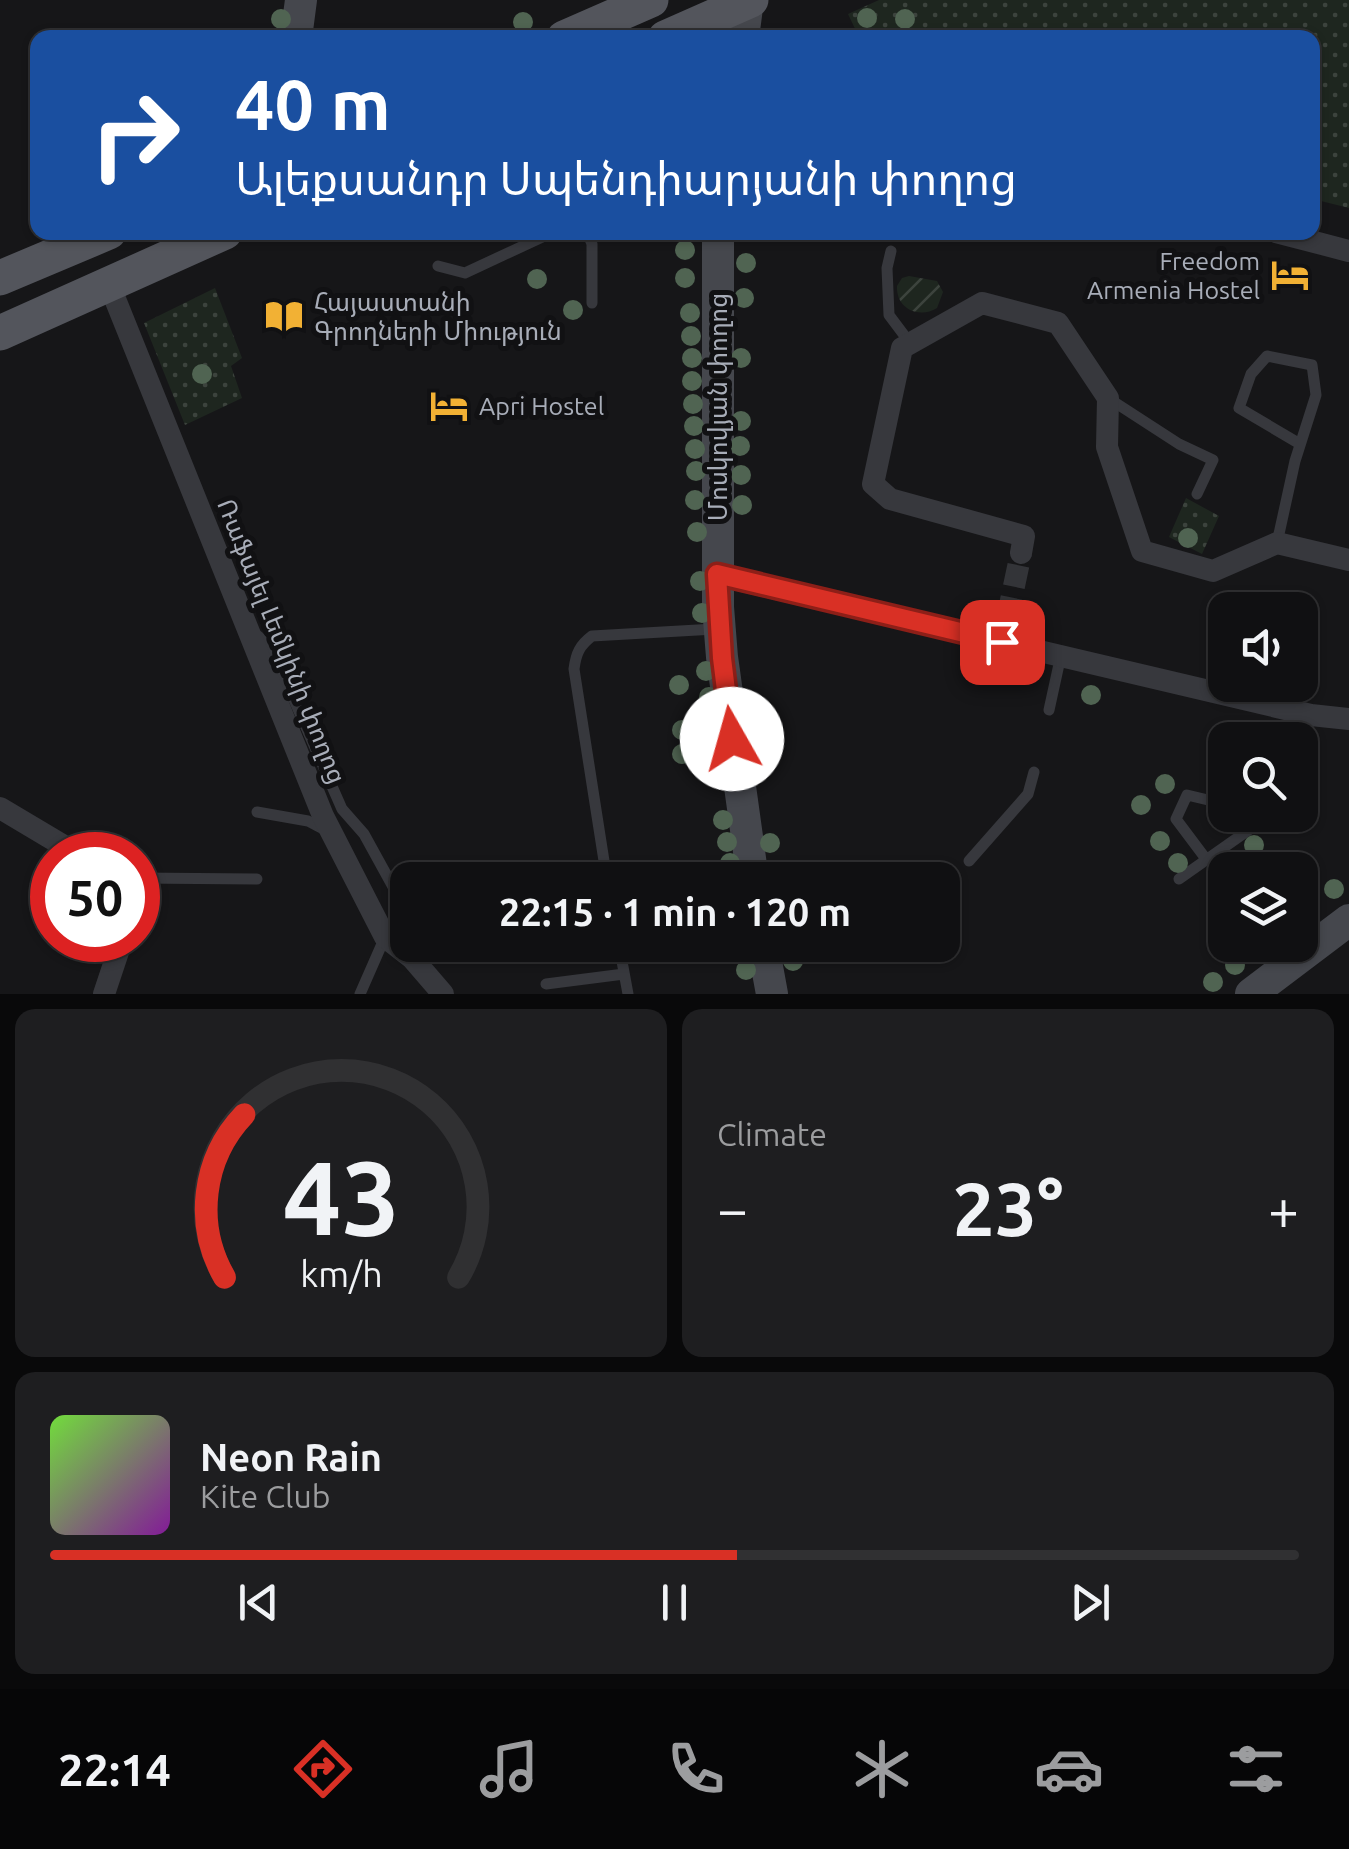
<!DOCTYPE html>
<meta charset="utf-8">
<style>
body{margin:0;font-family:Ubuntu,"Noto Sans Armenian",sans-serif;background:#1e1e20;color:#f1f3f6;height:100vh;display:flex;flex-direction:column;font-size:38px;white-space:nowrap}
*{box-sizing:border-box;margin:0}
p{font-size:32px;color:#9c9d9f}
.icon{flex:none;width:55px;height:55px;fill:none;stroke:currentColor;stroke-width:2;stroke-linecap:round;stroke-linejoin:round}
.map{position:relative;height:994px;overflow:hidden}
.details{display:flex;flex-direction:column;gap:15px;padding:15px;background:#09090a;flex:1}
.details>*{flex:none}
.top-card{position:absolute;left:30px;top:30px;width:1290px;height:210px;border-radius:20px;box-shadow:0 2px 8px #0004,0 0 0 2px #303032;background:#1a4fa0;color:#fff;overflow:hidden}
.fabs{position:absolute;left:1208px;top:592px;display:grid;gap:20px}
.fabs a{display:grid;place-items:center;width:110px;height:110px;border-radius:20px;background:#101012;box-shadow:0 2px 8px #0004,0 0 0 2px #303032;font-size:50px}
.speed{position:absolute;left:30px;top:832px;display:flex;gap:20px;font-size:50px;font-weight:700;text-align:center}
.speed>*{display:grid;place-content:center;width:130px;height:130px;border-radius:50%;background:#101012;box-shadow:0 2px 8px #0004,0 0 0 2px #303032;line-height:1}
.speed .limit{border:15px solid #d22;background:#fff;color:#111}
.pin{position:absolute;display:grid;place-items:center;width:85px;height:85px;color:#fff;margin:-42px;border-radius:20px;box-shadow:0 5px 15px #0006}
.me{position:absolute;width:110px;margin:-55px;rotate:353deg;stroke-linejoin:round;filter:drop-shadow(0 0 8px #0008)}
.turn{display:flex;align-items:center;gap:35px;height:210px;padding:0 40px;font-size:45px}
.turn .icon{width:130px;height:130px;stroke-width:2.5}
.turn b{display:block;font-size:70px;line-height:85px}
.big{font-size:75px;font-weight:700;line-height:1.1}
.details .tile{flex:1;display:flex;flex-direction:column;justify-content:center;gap:15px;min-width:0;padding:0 35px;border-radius:20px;background:#1e1e20}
.details .dial{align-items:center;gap:0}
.dial svg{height:260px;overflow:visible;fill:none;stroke:#303032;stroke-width:7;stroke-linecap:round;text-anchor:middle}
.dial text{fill:#f1f3f6;stroke:none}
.song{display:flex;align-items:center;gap:30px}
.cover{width:120px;height:120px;border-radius:15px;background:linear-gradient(135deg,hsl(100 70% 55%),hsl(290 70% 35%))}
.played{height:10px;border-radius:5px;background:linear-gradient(90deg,#d93025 55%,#303032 55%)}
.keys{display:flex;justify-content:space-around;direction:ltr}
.heat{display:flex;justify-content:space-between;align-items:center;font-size:55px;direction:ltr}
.details .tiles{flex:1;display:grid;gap:15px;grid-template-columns:1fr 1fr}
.tile:last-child{grid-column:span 2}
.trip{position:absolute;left:390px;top:862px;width:570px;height:100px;border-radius:20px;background:#101012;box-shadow:0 2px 8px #0004,0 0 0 2px #303032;font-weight:700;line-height:100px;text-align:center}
.tab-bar{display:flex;height:160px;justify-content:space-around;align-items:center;background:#060607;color:#9c9d9f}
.tab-bar .icon{width:70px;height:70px}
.tab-bar .on{color:#d93025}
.tab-bar b{font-size:45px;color:#f1f3f6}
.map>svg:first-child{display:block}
</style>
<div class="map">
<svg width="1349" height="994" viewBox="0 0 1349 994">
<defs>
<pattern id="park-dots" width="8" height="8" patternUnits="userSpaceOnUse" patternTransform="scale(2.5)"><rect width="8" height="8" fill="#1e261f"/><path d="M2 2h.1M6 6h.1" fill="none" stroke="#3c433d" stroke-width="1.8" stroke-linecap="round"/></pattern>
<pattern id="garden-furrows" width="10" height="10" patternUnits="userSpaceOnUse" patternTransform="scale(2.5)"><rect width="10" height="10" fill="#1e261f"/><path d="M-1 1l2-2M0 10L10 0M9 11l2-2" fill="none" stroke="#3c433d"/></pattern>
</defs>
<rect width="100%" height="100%" fill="#161618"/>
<path fill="url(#park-dots)" d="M879,0H1349V208L1313,199L1312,38L859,37L848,14Z
M215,288L242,358L231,366L242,398L185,425L144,323Z
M1186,498L1219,516L1202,554L1169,537Z"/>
<path fill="url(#garden-furrows)" d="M909,276L937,281L943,292L937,308C919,319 896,309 897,286L902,278Z"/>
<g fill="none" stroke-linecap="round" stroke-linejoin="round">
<path stroke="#333438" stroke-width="22" stroke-dasharray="22 11" stroke-linecap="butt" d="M1007,619L1021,553"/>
<path stroke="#37383d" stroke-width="11" d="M587,232L592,244V303
M891,251L887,268L889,315L910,343
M438,266L465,273L553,232
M1108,398L1179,444L1213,460L1197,494
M1277,543L1295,461L1316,395L1312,365L1267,356L1251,374L1239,408L1300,444
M258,636L272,650L342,809L364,834L397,894
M980,676L989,638
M1049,710L1061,655
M1304,741L1311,715
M257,812L308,821L325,830
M1206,859L1176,819L1187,795L1225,804
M969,861L1028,794L1034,772
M138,878L257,879
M1179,879L1270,815
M607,880L574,669C576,653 580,645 592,636L715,629
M619,945L628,994
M546,984L624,974
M360,994L385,937"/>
<path stroke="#37383d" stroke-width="22" d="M1276,232L1349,251
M109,284L323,816L385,937L412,958L443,994
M1021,553L1024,536L890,499L873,484L902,348L982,303L1058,323L1108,398L1107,447L1142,551L1213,571L1277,543L1349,560
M717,575L1311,715L1349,719
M0,808L79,855
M104,994L122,940"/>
<path stroke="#45474d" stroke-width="32" d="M296,38L301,0
M743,38L748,0
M718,232V607L722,657L753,880
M763,945L772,994
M1251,994L1349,920"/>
<path stroke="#53555c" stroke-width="35" d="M564,38L651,0
M665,38L751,0
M0,278L109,232
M0,333L225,232"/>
</g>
<g fill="#506452">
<circle cx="867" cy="18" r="10"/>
<circle cx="281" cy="19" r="10"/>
<circle cx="905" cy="19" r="10"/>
<circle cx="523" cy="22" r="10"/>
<circle cx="685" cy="250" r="10"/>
<circle cx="746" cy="263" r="10"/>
<circle cx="685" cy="278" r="10"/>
<circle cx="537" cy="279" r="10"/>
<circle cx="744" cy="298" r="10"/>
<circle cx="573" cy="310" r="10"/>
<circle cx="690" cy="313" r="10"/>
<circle cx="691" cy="336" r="10"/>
<circle cx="692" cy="358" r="10"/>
<circle cx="741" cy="358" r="10"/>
<circle cx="202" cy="374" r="10"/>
<circle cx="692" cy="381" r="10"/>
<circle cx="693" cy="404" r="10"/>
<circle cx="741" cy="421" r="10"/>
<circle cx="694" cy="426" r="10"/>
<circle cx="740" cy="446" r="10"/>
<circle cx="695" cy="449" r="10"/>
<circle cx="696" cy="471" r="10"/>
<circle cx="741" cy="475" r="10"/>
<circle cx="695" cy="500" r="10"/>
<circle cx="742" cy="505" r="10"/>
<circle cx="697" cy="532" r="10"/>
<circle cx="1188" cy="538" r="10"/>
<circle cx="700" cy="581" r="10"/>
<circle cx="702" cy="613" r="10"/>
<circle cx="706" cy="671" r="10"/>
<circle cx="679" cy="685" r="10"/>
<circle cx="1091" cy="695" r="10"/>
<circle cx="709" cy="697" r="10"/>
<circle cx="682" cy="730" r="10"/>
<circle cx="714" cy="732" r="10"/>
<circle cx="682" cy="754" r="10"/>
<circle cx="718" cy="767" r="10"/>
<circle cx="1165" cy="784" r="10"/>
<circle cx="1141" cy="805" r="10"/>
<circle cx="723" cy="820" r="10"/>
<circle cx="1160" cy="841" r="10"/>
<circle cx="727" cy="842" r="10"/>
<circle cx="770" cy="843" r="10"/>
<circle cx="1254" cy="845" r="10"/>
<circle cx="730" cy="863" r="10"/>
<circle cx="1178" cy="863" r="10"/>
<circle cx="1334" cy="889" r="10"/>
<circle cx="793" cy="961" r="10"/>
<circle cx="1235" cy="965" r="10"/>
<circle cx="746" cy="970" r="10"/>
<circle cx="1213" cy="982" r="10"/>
</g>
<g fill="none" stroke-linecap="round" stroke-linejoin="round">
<g stroke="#8d1f18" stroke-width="25">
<path id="route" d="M732,739L722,658L717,574L1002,642"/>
</g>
<use href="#route" stroke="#d93025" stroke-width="18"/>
</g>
<defs>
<g id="hotel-bare" transform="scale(3)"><path d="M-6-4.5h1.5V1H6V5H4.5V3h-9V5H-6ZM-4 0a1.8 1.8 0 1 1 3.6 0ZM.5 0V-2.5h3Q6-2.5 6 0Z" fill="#f2b134" stroke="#111113" stroke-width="2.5" paint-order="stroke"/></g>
<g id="library-bare" transform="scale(3)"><path d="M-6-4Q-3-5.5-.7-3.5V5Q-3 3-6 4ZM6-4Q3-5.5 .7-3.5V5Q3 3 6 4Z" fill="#f2b134" stroke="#111113" stroke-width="2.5" paint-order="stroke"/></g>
</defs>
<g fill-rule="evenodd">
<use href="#hotel-bare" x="1290" y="275"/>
<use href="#library-bare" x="284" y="316"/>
<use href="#hotel-bare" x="449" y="406"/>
</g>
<g text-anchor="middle" stroke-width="10" stroke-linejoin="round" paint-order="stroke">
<g font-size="25" fill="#a8adb8" stroke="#111113" text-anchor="start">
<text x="1260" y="270" text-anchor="end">Freedom<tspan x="1260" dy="29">Armenia Hostel</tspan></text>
<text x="314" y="311">Հայաստանի<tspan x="314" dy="29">Գրողների Միություն</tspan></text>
<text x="479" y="415">Apri Hostel</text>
</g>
<g font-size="25" fill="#a8adb8" stroke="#111113">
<text transform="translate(718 407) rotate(-90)" y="9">Մոսկովյան փողոց</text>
<text transform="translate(282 641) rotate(68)" y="9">Ռաֆայել Լեմկինի փողոց</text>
</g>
</g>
</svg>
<div class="fabs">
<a><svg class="icon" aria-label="sound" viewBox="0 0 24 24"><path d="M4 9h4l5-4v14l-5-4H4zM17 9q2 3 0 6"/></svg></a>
<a><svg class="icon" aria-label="search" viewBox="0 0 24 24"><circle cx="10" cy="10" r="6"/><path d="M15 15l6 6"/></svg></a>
<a><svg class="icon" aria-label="layers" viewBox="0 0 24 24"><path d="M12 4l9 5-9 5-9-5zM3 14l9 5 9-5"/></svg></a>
</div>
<div class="speed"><div class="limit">50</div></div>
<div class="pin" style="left:1002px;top:642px;background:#d93025"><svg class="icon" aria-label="arrive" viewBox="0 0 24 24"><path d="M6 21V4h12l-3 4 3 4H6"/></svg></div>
<svg class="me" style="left:732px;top:739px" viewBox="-20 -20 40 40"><circle r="19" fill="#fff"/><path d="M0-13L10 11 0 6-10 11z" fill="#d93025"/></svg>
<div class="trip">22:15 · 1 min · 120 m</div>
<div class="top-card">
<div class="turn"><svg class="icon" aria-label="right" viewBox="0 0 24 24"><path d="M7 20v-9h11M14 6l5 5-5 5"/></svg><div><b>40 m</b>Ալեքսանդր Սպենդիարյանի փողոց</div></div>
</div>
</div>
<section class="details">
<div class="tiles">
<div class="tile dial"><svg viewBox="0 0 100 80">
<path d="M14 69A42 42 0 1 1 86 69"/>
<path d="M14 69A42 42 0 0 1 20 19" stroke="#d93025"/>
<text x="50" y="56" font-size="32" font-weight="700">43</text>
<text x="50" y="72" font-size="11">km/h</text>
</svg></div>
<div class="tile"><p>Climate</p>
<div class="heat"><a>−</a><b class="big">23°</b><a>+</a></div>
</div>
<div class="tile">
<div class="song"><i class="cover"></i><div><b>Neon Rain</b><p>Kite Club</p></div></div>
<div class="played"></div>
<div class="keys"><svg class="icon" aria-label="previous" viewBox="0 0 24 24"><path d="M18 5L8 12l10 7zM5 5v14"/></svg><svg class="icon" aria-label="pause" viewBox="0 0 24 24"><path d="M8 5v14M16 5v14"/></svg><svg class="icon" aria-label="next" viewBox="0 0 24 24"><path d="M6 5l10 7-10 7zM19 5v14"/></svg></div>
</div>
</div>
</section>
<nav class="tab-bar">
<b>22:14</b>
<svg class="icon on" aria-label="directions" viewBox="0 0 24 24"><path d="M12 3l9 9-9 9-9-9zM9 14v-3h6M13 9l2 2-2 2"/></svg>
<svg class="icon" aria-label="music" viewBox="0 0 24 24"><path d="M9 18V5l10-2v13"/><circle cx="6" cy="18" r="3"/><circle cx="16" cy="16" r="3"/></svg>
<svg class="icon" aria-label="phone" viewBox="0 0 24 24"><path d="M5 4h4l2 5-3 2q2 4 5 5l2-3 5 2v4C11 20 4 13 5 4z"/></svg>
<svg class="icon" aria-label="climate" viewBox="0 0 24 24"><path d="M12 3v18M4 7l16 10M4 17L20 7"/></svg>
<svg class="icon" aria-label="car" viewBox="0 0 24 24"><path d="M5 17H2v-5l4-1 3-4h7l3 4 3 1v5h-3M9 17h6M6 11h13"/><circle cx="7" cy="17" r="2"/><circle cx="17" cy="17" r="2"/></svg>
<svg class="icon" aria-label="filters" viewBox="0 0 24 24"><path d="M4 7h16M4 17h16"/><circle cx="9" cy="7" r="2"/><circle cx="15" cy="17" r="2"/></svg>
</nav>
